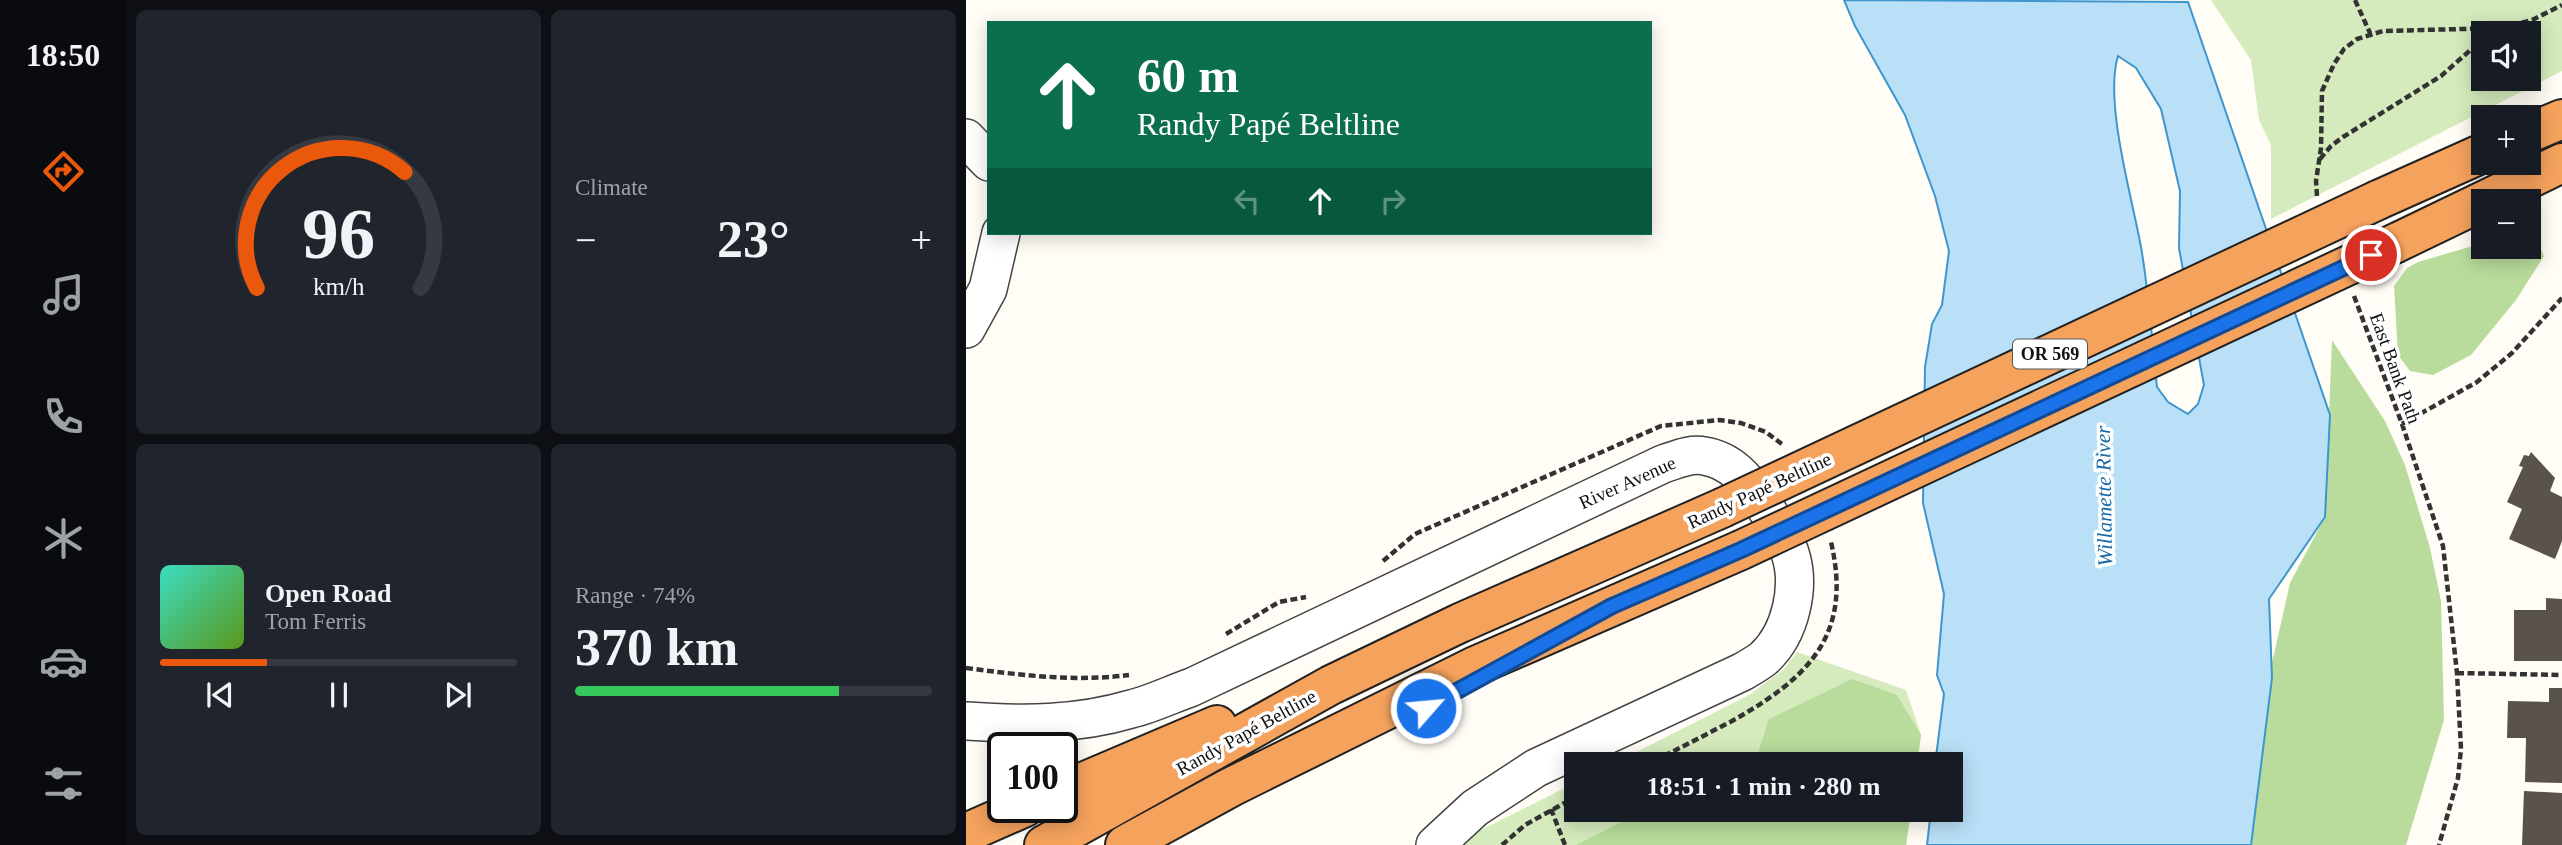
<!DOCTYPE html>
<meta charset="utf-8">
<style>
body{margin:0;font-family:Georgia,serif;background:#20242c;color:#f1f3f6;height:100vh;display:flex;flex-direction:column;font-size:26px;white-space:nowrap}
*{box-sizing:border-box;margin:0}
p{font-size:23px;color:#9ea1a6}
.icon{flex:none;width:38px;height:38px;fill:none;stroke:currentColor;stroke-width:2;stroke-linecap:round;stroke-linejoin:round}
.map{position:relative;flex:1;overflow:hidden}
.side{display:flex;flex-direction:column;gap:10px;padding:10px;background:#0d0f14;width:840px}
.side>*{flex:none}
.top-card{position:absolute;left:21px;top:21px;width:665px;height:214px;border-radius:0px;box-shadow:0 4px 18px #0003;background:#0b6e4f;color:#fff;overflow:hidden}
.fabs{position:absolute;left:1505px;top:21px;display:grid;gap:14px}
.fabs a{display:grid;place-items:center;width:70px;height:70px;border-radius:0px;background:#171b24;box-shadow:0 4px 18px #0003;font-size:35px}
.speed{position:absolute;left:21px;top:732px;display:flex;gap:14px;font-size:35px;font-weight:700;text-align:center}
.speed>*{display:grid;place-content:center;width:91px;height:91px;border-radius:50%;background:#171b24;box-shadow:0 4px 18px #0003;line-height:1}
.speed .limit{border:4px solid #111;border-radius:10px;background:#fff;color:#111}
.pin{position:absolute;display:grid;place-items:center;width:60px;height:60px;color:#fff;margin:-30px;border:4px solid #fff;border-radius:50%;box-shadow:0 2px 7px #0007}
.me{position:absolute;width:77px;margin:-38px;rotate:63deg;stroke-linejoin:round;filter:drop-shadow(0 0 5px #0008)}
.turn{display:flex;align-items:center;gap:24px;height:147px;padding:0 35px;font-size:32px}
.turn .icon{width:91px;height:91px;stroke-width:2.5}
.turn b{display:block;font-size:49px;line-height:60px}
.lanes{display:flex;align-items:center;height:66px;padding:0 35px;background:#0003;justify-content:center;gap:35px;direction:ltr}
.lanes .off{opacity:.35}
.big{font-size:52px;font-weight:700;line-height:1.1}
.side .widget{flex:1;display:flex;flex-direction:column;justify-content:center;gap:10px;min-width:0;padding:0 24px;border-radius:10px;background:#20242c}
.side .dial{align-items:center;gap:0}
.dial svg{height:182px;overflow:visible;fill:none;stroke:#363941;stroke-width:7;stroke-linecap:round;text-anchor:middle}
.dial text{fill:#f1f3f6;stroke:none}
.song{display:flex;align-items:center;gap:21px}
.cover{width:84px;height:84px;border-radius:10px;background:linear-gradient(135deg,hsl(170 70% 55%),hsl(90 70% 35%))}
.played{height:7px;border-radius:4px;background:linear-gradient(90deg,#ea580c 30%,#363941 30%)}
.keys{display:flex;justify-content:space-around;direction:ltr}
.heat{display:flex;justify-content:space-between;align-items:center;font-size:38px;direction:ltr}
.charge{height:10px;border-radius:5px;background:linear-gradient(90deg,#34c759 74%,#363941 0)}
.side .tiles{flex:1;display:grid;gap:10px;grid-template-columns:repeat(2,1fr)}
.trip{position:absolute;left:598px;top:752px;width:399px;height:70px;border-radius:0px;background:#171b24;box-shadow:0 4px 18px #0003;font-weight:700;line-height:70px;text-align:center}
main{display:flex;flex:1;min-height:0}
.dock{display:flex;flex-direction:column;width:126px;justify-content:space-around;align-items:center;background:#090b0e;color:#9ea1a6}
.dock .icon{width:49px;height:49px}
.dock .on{color:#ea580c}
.dock b{font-size:32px;color:#f1f3f6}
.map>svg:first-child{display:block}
</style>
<main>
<nav class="dock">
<b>18:50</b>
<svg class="icon on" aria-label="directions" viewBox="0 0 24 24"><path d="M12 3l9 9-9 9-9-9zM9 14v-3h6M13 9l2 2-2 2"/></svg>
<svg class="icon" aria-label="music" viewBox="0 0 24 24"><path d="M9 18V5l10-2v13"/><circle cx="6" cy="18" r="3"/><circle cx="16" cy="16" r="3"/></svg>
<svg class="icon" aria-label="phone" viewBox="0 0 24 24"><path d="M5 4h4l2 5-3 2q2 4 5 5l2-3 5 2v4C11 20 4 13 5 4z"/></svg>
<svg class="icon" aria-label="climate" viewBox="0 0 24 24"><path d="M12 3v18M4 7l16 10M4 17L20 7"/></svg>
<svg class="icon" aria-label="car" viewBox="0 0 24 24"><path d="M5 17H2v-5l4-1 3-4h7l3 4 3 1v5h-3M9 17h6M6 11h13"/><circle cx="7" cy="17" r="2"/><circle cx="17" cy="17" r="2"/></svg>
<svg class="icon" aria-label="filters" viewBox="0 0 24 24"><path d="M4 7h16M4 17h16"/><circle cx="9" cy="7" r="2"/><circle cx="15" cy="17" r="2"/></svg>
</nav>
<section class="side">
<div class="tiles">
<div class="widget dial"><svg viewBox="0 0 100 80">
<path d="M14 69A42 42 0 1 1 86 69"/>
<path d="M14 69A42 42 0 0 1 79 18" stroke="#ea580c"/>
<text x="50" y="56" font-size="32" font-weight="700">96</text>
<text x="50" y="72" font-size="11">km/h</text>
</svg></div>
<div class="widget"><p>Climate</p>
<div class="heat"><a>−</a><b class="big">23°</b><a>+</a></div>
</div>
<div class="widget">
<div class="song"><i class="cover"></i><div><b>Open Road</b><p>Tom Ferris</p></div></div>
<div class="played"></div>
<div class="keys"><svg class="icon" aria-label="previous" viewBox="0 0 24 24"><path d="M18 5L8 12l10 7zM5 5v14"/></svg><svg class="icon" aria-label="pause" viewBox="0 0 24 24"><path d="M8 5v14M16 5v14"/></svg><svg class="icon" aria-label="next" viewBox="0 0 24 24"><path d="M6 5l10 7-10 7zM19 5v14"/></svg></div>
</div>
<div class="widget"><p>Range · 74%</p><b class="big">370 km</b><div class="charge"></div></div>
</div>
</section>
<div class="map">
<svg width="1596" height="845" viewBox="0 0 1596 845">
<rect width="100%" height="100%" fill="#fffdf5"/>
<path fill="#d5ebbd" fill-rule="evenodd" d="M1245,0H1596V71L1305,219V145L1293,120L1285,60ZM1517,33H1563V79H1517Z
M831,652L940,690L955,735L951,765H645L783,695L817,670Z
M611,782V810H945L940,845H494L507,834Z"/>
<path fill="#b9dc9c" d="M1563,239L1571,240L1578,256L1550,300L1505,355L1467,375L1444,371L1432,355L1428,286L1441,268L1452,262L1517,243V247H1563Z
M1366,340L1419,421L1439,465L1464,548L1475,601L1478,720L1440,845H1285L1306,663L1324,583L1359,517Z
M886,679L931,695L955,735L951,765H788L803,719Z
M679,810H945L940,845H610Z"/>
<path fill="#b9e0f7" stroke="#3f96cf" stroke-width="2" fill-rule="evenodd" d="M878,0L1222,2L1364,415L1359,517L1303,599L1306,678L1285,845H961L965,810H985V765H969L978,694L971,675L978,594L957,503L959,367L966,324L976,305L983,251L969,196L939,115L889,26ZM1152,56L1170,68L1195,109L1214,191L1213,248L1238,385L1232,404L1222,414L1202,402L1191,387C1186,341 1183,293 1175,247C1166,197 1138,102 1152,56Z"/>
<path fill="#5a524d" d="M1565,452L1589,478L1584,491L1596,497V541L1589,559L1543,539L1556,509L1541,502L1557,467L1553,466L1558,455L1563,456Z
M1580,598L1596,599V661H1548V610H1580Z
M1583,688H1596V783L1559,782L1560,738H1541L1542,701L1583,702Z
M1558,791L1596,793V845H1556Z"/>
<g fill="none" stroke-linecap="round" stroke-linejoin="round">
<g stroke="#444" stroke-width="40">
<path id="minor" d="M0,138L23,162
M0,329L22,289L35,233
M0,721C56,725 111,725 165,709C186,704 206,694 226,687L697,464C710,460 724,453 738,456C765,460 781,480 795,501C805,516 818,535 824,553C835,586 825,633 798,658C792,663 783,668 776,672L570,768L509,808L469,845"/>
</g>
<g stroke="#222" stroke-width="42">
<path id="highway" d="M1563,133L1596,119
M1412,200L1517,153
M1430,243L1596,163
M96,791L251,725
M0,833L59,807
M78,845L365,685L494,623L756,508
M159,845L265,787L507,667L775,550"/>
</g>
<path stroke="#333" stroke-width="4.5" stroke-dasharray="7 3.5" stroke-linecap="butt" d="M1389,0L1404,33
M1354,159L1365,146L1377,137L1475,76L1517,39
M1351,196L1350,181L1355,148L1356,91L1368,64L1378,49L1391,39L1417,31L1535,28L1566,20L1596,5
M1388,296L1436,424L1477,546L1491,673L1495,749L1492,778L1473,845
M1436,424L1511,382L1546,353L1596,298
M417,561L449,534L695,426L753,420L775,423L800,432L817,445
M260,634L313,602L340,597
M0,668C55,675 108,682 163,675
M1491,673L1596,675
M679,765C709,751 737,736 766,721C842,678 887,636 865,542
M585,809L599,845
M536,845L559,825L611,796"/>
<use href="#minor" stroke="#fff" stroke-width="37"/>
<use href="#highway" stroke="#f5a25d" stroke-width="38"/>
<g stroke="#222" stroke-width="42" stroke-linecap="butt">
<path id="highway-bridge" d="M756,508L1412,200
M775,550L1430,243"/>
</g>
<use href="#highway-bridge" stroke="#f5a25d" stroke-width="38"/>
</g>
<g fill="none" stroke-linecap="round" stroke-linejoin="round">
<g stroke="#114b97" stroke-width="18">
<path id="route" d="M460,708L646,606L775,550L1405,255"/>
</g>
<use href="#route" stroke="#1a73e8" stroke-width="12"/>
</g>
<g text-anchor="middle" stroke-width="7" stroke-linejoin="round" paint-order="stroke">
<rect fill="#fff" stroke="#585858" stroke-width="2" x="1047" y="339.5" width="74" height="29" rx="5"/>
<g font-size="18" font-weight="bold" fill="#111">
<text x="1084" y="360">OR 569</text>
</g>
<g font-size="19" fill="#111" stroke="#fff">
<text transform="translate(1430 368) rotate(70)" y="7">East Bank Path</text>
<text transform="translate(661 482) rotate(-24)" y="7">River Avenue</text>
<text transform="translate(793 490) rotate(-25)" y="7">Randy Papé Beltline</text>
<text transform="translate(280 732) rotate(-29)" y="7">Randy Papé Beltline</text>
</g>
<g font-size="21" font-style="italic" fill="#1768a6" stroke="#fff">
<text transform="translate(1138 496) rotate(-91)" y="7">Willamette River</text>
</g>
</g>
</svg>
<div class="fabs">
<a><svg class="icon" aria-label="sound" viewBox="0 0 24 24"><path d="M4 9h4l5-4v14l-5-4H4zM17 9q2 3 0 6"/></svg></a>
<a>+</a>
<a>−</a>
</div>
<div class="speed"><div class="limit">100</div></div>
<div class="pin" style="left:1405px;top:255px;background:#d93025"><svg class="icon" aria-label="arrive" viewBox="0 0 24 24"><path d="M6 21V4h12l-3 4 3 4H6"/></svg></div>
<svg class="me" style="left:460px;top:708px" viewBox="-20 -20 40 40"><circle r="17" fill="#1a73e8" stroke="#fff" stroke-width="3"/><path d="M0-11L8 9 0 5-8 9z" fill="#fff"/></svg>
<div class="trip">18:51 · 1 min · 280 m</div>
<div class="top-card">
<div class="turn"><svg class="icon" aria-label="ahead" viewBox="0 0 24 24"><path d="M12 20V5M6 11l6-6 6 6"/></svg><div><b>60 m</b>Randy Papé Beltline</div></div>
<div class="lanes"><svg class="icon off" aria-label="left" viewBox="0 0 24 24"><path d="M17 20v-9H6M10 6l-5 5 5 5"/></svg><svg class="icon" aria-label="ahead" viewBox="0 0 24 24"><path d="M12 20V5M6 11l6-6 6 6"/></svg><svg class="icon off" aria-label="right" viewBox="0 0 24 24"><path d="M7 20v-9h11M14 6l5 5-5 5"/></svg></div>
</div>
</div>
</main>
